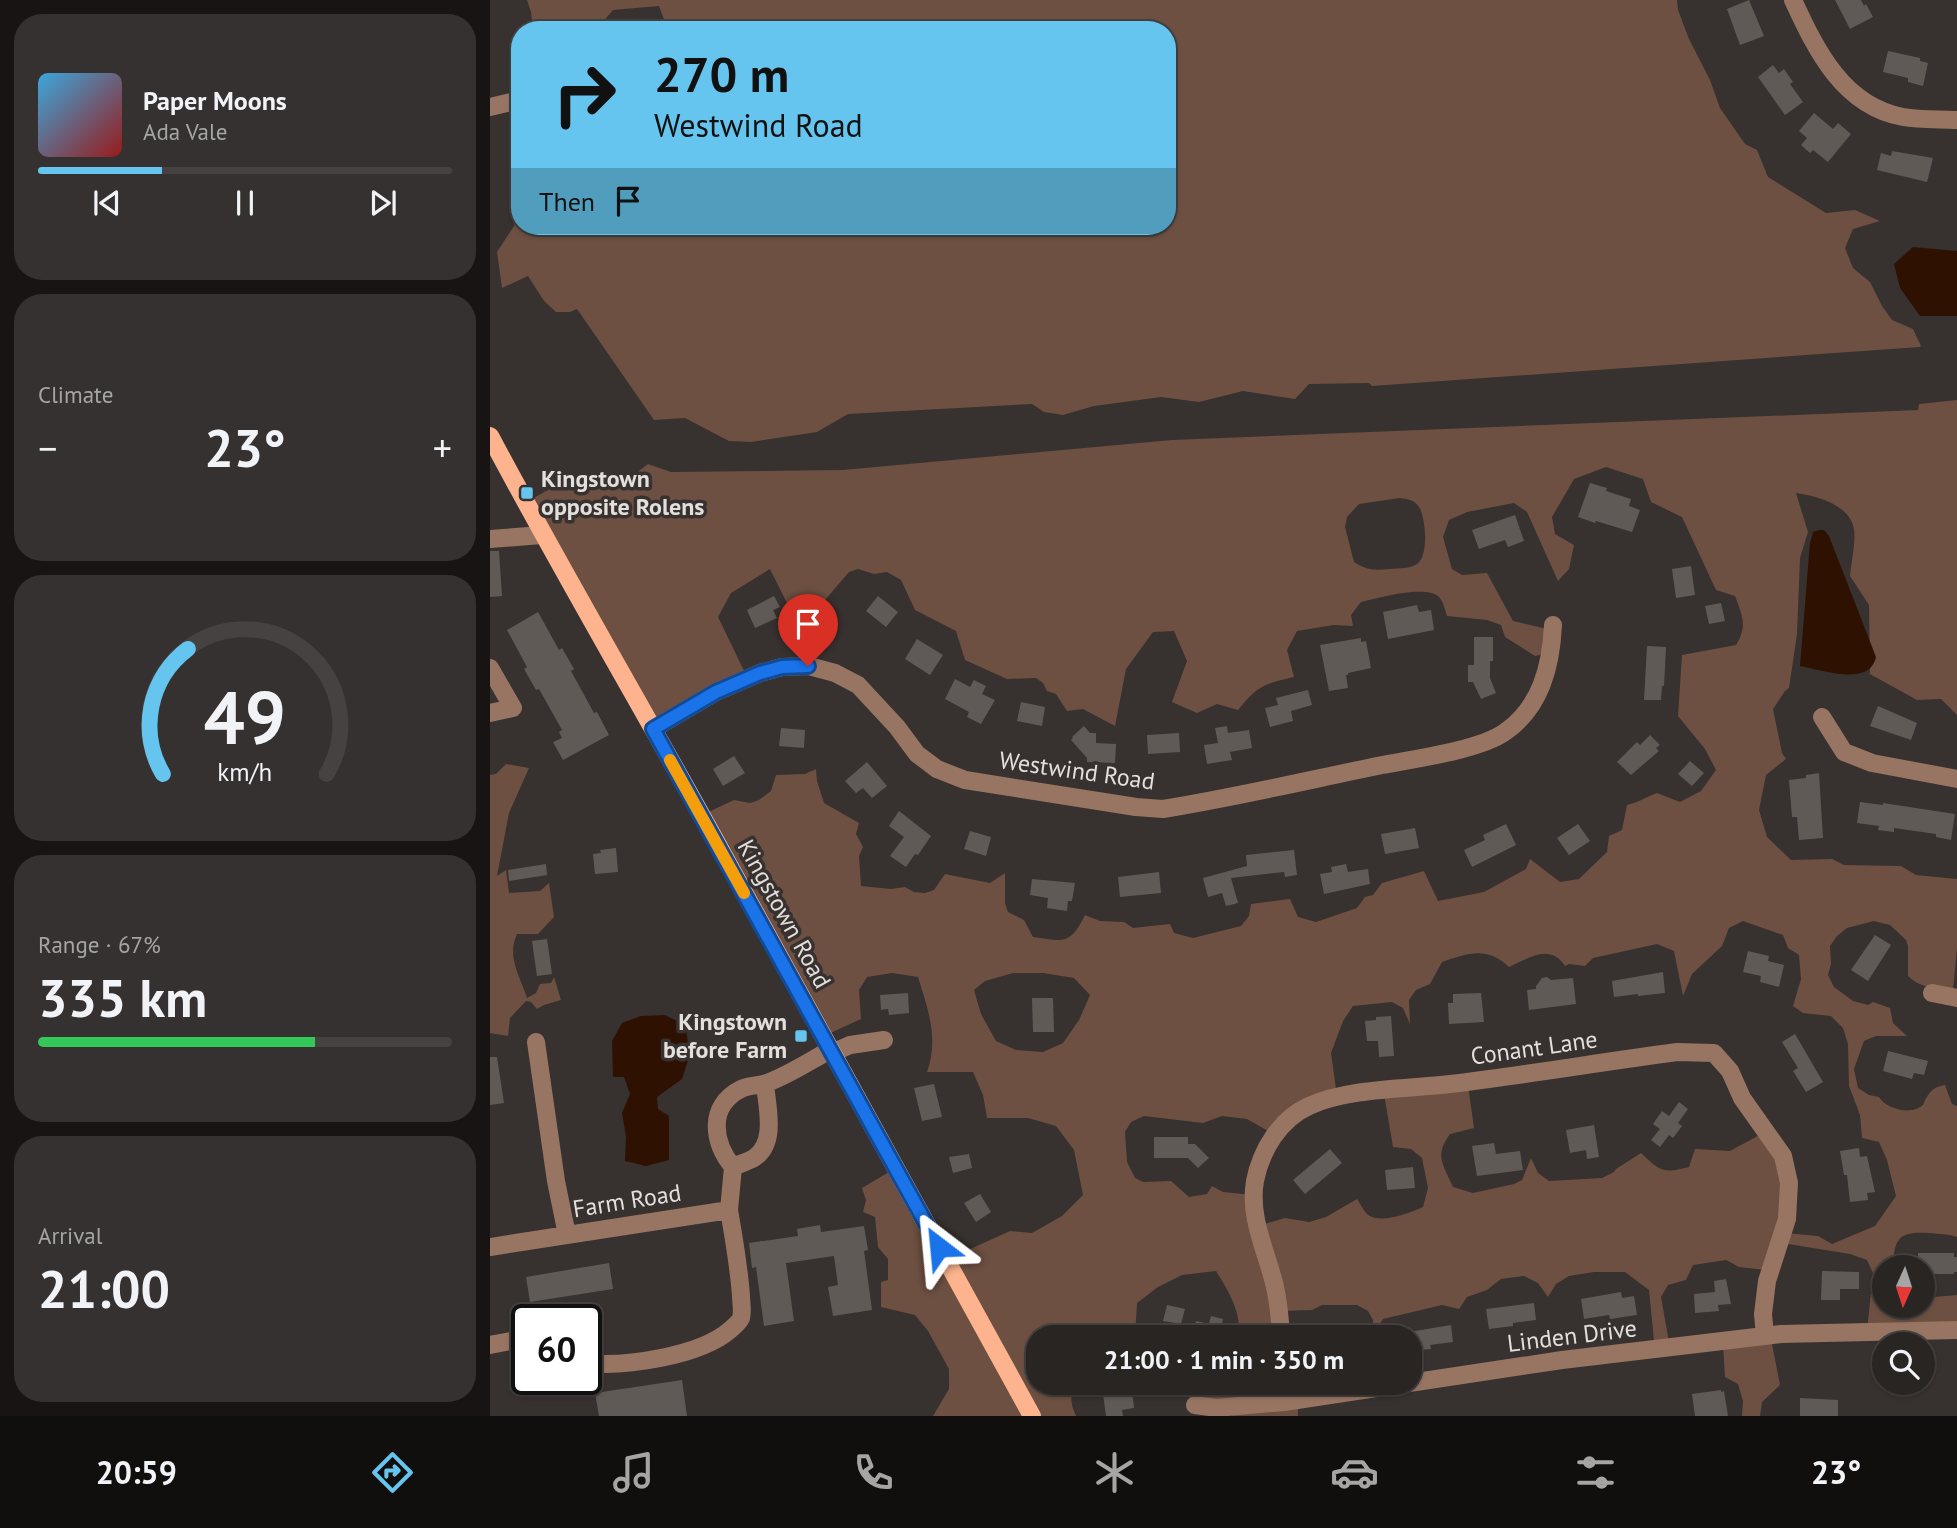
<!DOCTYPE html>
<meta charset="utf-8">
<style>
body{margin:0;font-family:"PT Sans",sans-serif;background:#353130;color:#f1f3f6;height:100vh;display:flex;flex-direction:column;font-size:26px;white-space:nowrap}
*{box-sizing:border-box;margin:0}
p{font-size:23px;color:#a5a5a6}
.icon{flex:none;width:38px;height:38px;fill:none;stroke:currentColor;stroke-width:2;stroke-linecap:round;stroke-linejoin:round}
.map{position:relative;flex:1;overflow:hidden}
.panel{display:flex;flex-direction:column;gap:14px;padding:14px;background:#171413;width:490px}
.panel>*{flex:none}
.guide{position:absolute;left:21px;top:21px;width:665px;height:214px;border-radius:28px;box-shadow:0 2px 5px #0004,0 0 0 2px #454241;background:#65c5ee;color:#111;overflow:hidden}
.needle{width:46px;rotate:183deg}
.controls{position:absolute;left:1382px;top:1255px;display:grid;gap:14px}
.controls a{display:grid;place-items:center;width:63px;height:63px;border-radius:50%;background:#292523;box-shadow:0 2px 5px #0004,0 0 0 2px #454241;font-size:35px}
.speed{position:absolute;left:21px;top:1304px;display:flex;gap:14px;font-size:35px;font-weight:700;text-align:center}
.speed>*{display:grid;place-content:center;width:91px;height:91px;border-radius:50%;background:#292523;box-shadow:0 2px 5px #0004,0 0 0 2px #454241;line-height:1}
.speed .limit{border:4px solid #111;border-radius:10px;background:#fff;color:#111}
.pin{position:absolute;display:grid;place-items:center;width:60px;height:60px;color:#fff;margin:-72px -30px;border-radius:50% 50% 50% 0;rotate:-45deg;box-shadow:0 0 7px #0007}
.pin .icon{rotate:45deg}
.me{position:absolute;width:77px;margin:-38px;rotate:331deg;stroke-linejoin:round;filter:drop-shadow(0 0 5px #0008)}
.turn{display:flex;align-items:center;gap:24px;height:147px;padding:0 28px;font-size:32px}
.turn .icon{width:91px;height:91px;stroke-width:2.5}
.turn b{display:block;font-size:49px;line-height:60px}
.then{display:flex;align-items:center;height:66px;padding:0 28px;background:#0003;gap:14px;font-size:26px}
.big{font-size:52px;font-weight:700;line-height:1.1}
.panel .widget{flex:1;display:flex;flex-direction:column;justify-content:center;gap:10px;min-width:0;padding:0 24px;border-radius:28px;background:#353130}
.panel .dial{align-items:center;gap:0}
.dial svg{height:182px;overflow:visible;fill:none;stroke:#454241;stroke-width:7;stroke-linecap:round;text-anchor:middle}
.dial text{fill:#f1f3f6;stroke:none}
.song{display:flex;align-items:center;gap:21px}
.cover{width:84px;height:84px;border-radius:10px;background:linear-gradient(135deg,hsl(200 70% 55%),hsl(0 70% 35%))}
.played{height:7px;border-radius:4px;background:linear-gradient(90deg,#65c5ee 30%,#454241 30%)}
.keys{display:flex;justify-content:space-around;direction:ltr}
.heat{display:flex;justify-content:space-between;align-items:center;font-size:38px;direction:ltr}
.charge{height:10px;border-radius:5px;background:linear-gradient(90deg,#34c759 67%,#454241 0)}
.trip{position:absolute;left:536px;top:1325px;width:396px;height:70px;border-radius:28px;background:#292523;box-shadow:0 2px 5px #0004,0 0 0 2px #454241;font-weight:700;line-height:70px;text-align:center}
.tab-bar{display:flex;height:112px;justify-content:space-around;align-items:center;background:#100f0e;color:#a5a5a6}
.tab-bar .icon{width:49px;height:49px}
.tab-bar .selected{color:#65c5ee}
.tab-bar b{font-size:32px;color:#f1f3f6}
main{display:flex;flex:1;min-height:0}
.map>svg:first-child{display:block}
</style>
<main>
<section class="panel">
<div class="widget">
<div class="song"><i class="cover"></i><div><b>Paper Moons</b><p>Ada Vale</p></div></div>
<div class="played"></div>
<div class="keys"><svg class="icon" aria-label="previous" viewBox="0 0 24 24"><path d="M18 5L8 12l10 7zM5 5v14"/></svg><svg class="icon" aria-label="pause" viewBox="0 0 24 24"><path d="M8 5v14M16 5v14"/></svg><svg class="icon" aria-label="next" viewBox="0 0 24 24"><path d="M6 5l10 7-10 7zM19 5v14"/></svg></div>
</div>
<div class="widget"><p>Climate</p>
<div class="heat"><a>−</a><b class="big">23°</b><a>+</a></div>
</div>
<div class="widget dial"><svg viewBox="0 0 100 80">
<path d="M14 69A42 42 0 1 1 86 69"/>
<path d="M14 69A42 42 0 0 1 25 14" stroke="#65c5ee"/>
<text x="50" y="56" font-size="32" font-weight="700">49</text>
<text x="50" y="72" font-size="11">km/h</text>
</svg></div>
<div class="widget"><p>Range · 67%</p><b class="big">335 km</b><div class="charge"></div></div>
<div class="widget"><p>Arrival</p><b class="big">21:00</b></div>
</section>
<div class="map">
<svg width="1467" height="1416" viewBox="0 0 1467 1416">
<rect width="100%" height="100%" fill="#37312f"/>
<path fill="#6d5041" fill-rule="evenodd" d="M37,0H1187L1188,10L1199,39L1220,80L1230,108L1255,144L1267,150L1278,177L1336,213L1365,210L1390,221L1363,229L1355,248L1363,268L1380,282L1392,306L1402,320L1423,329L1431,346L1430,347L882,386L879,383L819,384L805,399L753,391L709,402L671,397L604,406L573,415L554,412L542,404L358,414L327,432L261,442L239,441L195,418L164,420L87,309L80,312H66L54,301L38,276L12,288L7,252L24,226L30,207V226H677V30H178L169,6L123,10L106,30H43L41,12Z
M1467,400V715L1451,699L1427,700L1380,674L1379,605L1360,576C1361,564 1366,541 1364,530C1361,505 1327,496 1306,493L1318,532L1310,558L1307,634L1299,688L1295,691L1283,709L1292,753L1296,759L1276,775L1269,810L1277,837L1301,860L1342,859L1354,865L1411,866L1426,875L1467,879V948L1463,990C1445,988 1432,989 1418,976V946L1416,940L1400,925L1384,921L1357,928L1347,936L1340,946L1341,964L1338,975L1344,987L1363,1001L1378,1005L1383,1002L1400,1008L1403,1023L1417,1036H1386L1374,1041L1364,1069L1368,1088L1379,1095L1389,1097C1394,1106 1411,1112 1422,1110C1426,1110 1430,1107 1433,1105C1438,1093 1442,1087 1455,1085L1462,1104L1467,1106V1237C1459,1234 1449,1234 1439,1233C1409,1231 1404,1238 1403,1267H1395V1306H1433V1298L1467,1295V1332L1377,1331L1383,1273L1377,1260L1360,1254L1292,1243L1276,1270L1249,1267L1236,1260L1203,1265L1196,1280L1178,1285L1171,1297L1180,1348L1165,1351L1159,1290L1135,1272H1104L1079,1276L1066,1284L1058,1297L1048,1283L1034,1276L1011,1279L997,1290L977,1297L969,1309L952,1305L893,1319L885,1331L884,1337H882L883,1320L878,1311L867,1305H832L822,1310L790,1311L791,1337H749C751,1311 739,1292 726,1271L692,1275L668,1287L647,1303L645,1337H548V1382L591,1383C578,1391 580,1403 586,1416H443L459,1389V1369L438,1331L425,1315L391,1307V1282L398,1280V1259L388,1247L385,1217L373,1212L376,1200L372,1188L404,1169L456,1260L520,1231L542,1233L572,1216L593,1195L584,1150L566,1126L538,1118H497L493,1095L483,1072H437C449,1038 438,1010 428,977L402,973L377,977L369,990L371,1019L334,1036L212,815L244,800L260,803L269,800L281,791L286,775L315,774L326,769L327,781L334,803L369,823L366,834L373,847L369,856L371,886L401,889L415,887L424,892L435,893L444,890L455,874L500,883L515,873V903L518,912L534,920L543,937C573,941 580,946 595,915L610,921L634,922L643,928L680,924L684,933L703,938L751,926L759,916L761,904L800,899L808,917L826,922L867,908L875,897L883,895L892,883L934,871L948,901L994,892L1036,869L1040,859L1070,882L1089,879L1117,852L1119,836L1132,830L1137,805C1149,802 1156,797 1167,793L1190,802L1211,791L1226,770L1215,749L1188,716L1192,655L1246,645C1258,626 1252,615 1245,596L1226,590L1192,517L1161,502L1153,479L1116,467L1084,479L1062,517L1065,534L1084,545L1079,569L1068,581L1037,512L1024,503L977,512L959,520L953,537L962,569L972,575L997,573L1023,621L1061,630V652L1045,656L1015,637L1011,625L997,620L957,616C955,610 953,600 948,596C933,585 888,598 871,602L861,615L863,626L844,625L807,631L797,650L804,677C774,684 768,685 748,710L727,704L707,713L682,702L697,661L684,631L663,632L636,669L625,726L593,709L577,711L566,694L557,691L553,683L546,678L517,679L475,660L466,631L425,610L411,580L397,572L384,574L368,569L359,572L335,600L331,608L298,605L280,569L241,593L228,617L258,679L169,726L38,501L67,485L116,486L135,481L158,464L181,472L353,470L682,440L1428,410L1429,404ZM910,498C917,499 925,500 929,507C936,518 939,556 927,564C920,569 909,568 900,569C885,570 877,571 864,562L855,527L857,517L869,504ZM1253,921L1293,935L1298,948L1309,955L1311,979L1303,1006L1313,1013L1341,1016L1353,1028L1358,1044L1359,1086L1370,1115L1372,1138L1389,1142L1397,1160L1406,1196L1385,1226L1342,1244L1328,1236L1296,1233L1294,1158L1275,1132L1240,1151L1205,1149L1199,1167C1173,1174 1170,1171 1151,1153L1126,1169L1124,1172L1112,1178L1059,1181L1048,1173L1041,1158L1032,1180L1024,1184L983,1193L963,1187C953,1164 944,1156 960,1134L984,1128L978,1085L894,1094L903,1147L921,1149L932,1158L938,1188L933,1207C920,1213 889,1225 877,1214C873,1210 870,1203 867,1199L836,1217L819,1222L795,1218L768,1226L763,1195L733,1192L722,1186L717,1194L699,1197L681,1181L653,1182L645,1178L637,1162L635,1132L641,1122L654,1116L713,1123L732,1116L757,1119L785,1135L847,1096L841,1053L853,1021L863,1006L902,1002L913,1008L920,1024L919,1000L926,990L940,984L952,962C978,953 997,946 1019,967C1039,958 1060,943 1075,966L1079,964L1095,966L1103,958L1167,944L1184,951L1193,996L1202,974L1232,946L1239,928ZM523,973H553L584,978L600,995L589,1020L573,1043L553,1052L526,1050L506,1041L491,1014L484,990L495,981Z
M16,764L39,768L19,813L7,876L16,870L19,893L50,891L59,883L64,917L48,934H27C16,957 31,978 37,998L46,993L50,984L61,983L64,977L71,1000L54,1005L47,1009L41,1002L36,1001L20,1018L18,1036L0,1033V775L6,774Z
M1281,1339L1290,1385L1272,1402L1270,1416H1252L1253,1401L1248,1384L1235,1377L1233,1345Z
M723,1383H793L808,1403V1416H742V1410L714,1403Z"/>
<path fill="#2f1102" d="M1423,247L1467,251V316H1430L1410,288L1404,264Z
M1329,530H1334L1339,536L1386,657C1380,687 1332,670 1310,666L1320,543L1323,532Z
M175,1015L195,1025L200,1054L192,1079L167,1097L168,1109L179,1116V1160L156,1166L135,1161L136,1137L132,1113L140,1094L134,1077H123L122,1041L132,1023L151,1016Z"/>
<path fill="#605a57" d="M1259,0L1274,36L1250,45L1237,9Z
M1345,0H1371L1374,6L1376,4L1383,17L1360,29Z
M1398,51L1430,58V61L1438,63L1433,86L1418,82V78L1393,72Z
M1283,65L1289,73L1294,69L1303,82L1300,84L1313,102L1295,115L1268,77Z
M1324,113L1343,129L1348,123L1361,134L1338,162L1323,150L1320,153L1311,145L1317,138L1309,131Z
M1402,151L1443,158L1437,182L1387,170L1391,153L1401,156Z
M1100,483L1117,488L1116,491L1141,499L1139,506L1150,510L1142,532L1106,521L1105,523L1088,517Z
M1025,515L1034,541L1018,547L1015,540L989,549L982,530Z
M0,551H9L12,596L0,597Z
M1201,566L1205,595L1186,598L1182,569Z
M284,596L290,607L283,610L287,618L265,628L257,610Z
M388,596L408,612L396,627L376,611Z
M1231,603L1235,621L1219,624L1215,606Z
M927,605L929,612L941,610L944,630L898,639L893,612Z
M48,612L69,650L72,648L84,669L81,671L104,713L107,712L119,735L73,760L63,742L72,738L69,732L72,730L49,689L46,690L34,669L37,667L17,630Z
M984,637H1003V661H1000V678L1006,693L991,699L983,682H978V665H984Z
M871,638V642L876,641L881,668L858,673V675H856L858,688L839,691L830,645Z
M427,639L453,655L440,675L415,659Z
M1157,646L1176,647L1174,686H1172L1171,700H1154Z
M465,679L480,687L484,680L496,686L492,694L505,700L491,724L477,717L479,712L455,699Z
M818,690L822,705L801,711L803,721L780,727L775,708L788,705L786,698Z
M531,702L555,707L552,726L527,721Z
M1388,706L1427,723L1421,740L1380,726Z
M594,726L600,733H606V743L626,744L625,763L597,762V758L581,740L583,738L582,737Z
M737,726L738,733L759,730L762,748L740,752L742,760L717,764L714,745L728,743L725,728Z
M291,728L315,730L314,748L289,746Z
M689,733L690,752L658,754L657,735Z
M1160,735L1170,745L1166,748L1169,751L1141,775L1127,762L1147,742L1150,745Z
M244,756L255,773L233,786L223,769Z
M1200,761L1214,773L1202,786L1188,774Z
M377,762L397,786L382,798L373,788L366,793L355,781Z
M1329,773L1333,838L1309,840L1307,817H1302L1299,780L1316,778V775Z
M1370,802L1393,805V803L1465,814L1461,840L1446,837V834L1404,828V832L1388,830L1389,826L1367,823Z
M409,811L441,836L428,855L425,854L416,867L400,856L414,837L399,826Z
M1016,824L1026,845L982,867L974,850L995,840L993,835Z
M1088,824L1100,841L1079,855L1067,838Z
M925,828L929,848L895,854L891,834Z
M480,831L501,837L496,856L474,849Z
M126,848L128,872L105,874L103,854L111,853L110,850Z
M804,850L807,875L795,877L794,872L741,878L748,903L736,906L732,893L718,897L713,878L757,866L756,855Z
M56,864L57,875L19,881L18,870Z
M856,864L858,872L878,869L880,884L834,894L830,874L842,872L841,867Z
M669,872L671,893L630,897L628,877Z
M542,879L585,883L582,901H578L577,911L557,908L558,898L540,895Z
M1385,935L1401,945L1378,981L1361,970Z
M57,939L62,974L47,976L42,941Z
M1258,951L1279,956L1278,961L1294,965L1289,987L1270,982L1271,976L1253,972Z
M1173,972L1175,993L1148,996V994L1124,997L1122,981Z
M1057,977L1061,980L1083,978L1086,1004L1039,1010L1037,990L1046,989V986L1052,978Z
M418,993L419,1013L399,1015L398,1009L391,1010L390,995Z
M991,993L994,1022L959,1024L958,1003H963V994Z
M542,998H563L564,1032H543Z
M901,1016L904,1056L889,1057L888,1041H877L875,1021L886,1020V1017Z
M1305,1034L1333,1082L1316,1092L1303,1071L1308,1068L1292,1042Z
M1398,1051L1438,1061L1434,1075L1424,1073L1422,1079L1393,1071Z
M0,1057H7L14,1103L0,1105Z
M444,1084L452,1117L432,1121L424,1088Z
M1189,1102L1198,1109L1188,1123L1192,1126L1183,1138L1179,1135L1170,1147L1161,1140L1170,1129L1163,1124L1172,1111L1179,1116Z
M1104,1125L1109,1157L1097,1159L1096,1150L1080,1153L1076,1130Z
M664,1137H698V1144H705L719,1158L708,1168L698,1158H664Z
M1004,1143L1006,1154L1030,1151L1033,1170L987,1176L982,1146Z
M1369,1148L1370,1157L1377,1156L1385,1192L1377,1193L1378,1200L1360,1202L1357,1175H1354L1350,1151Z
M840,1149L852,1163L815,1194L803,1180Z
M479,1154L482,1168L463,1173L459,1157Z
M923,1167L925,1188L897,1190L895,1170Z
M490,1194L501,1212L486,1222L474,1203Z
M330,1225L331,1232L374,1226L378,1250L374,1251L382,1310L343,1316L338,1287L348,1285L344,1256L296,1263L304,1321L274,1326L266,1267L262,1268L259,1243L308,1236L307,1229Z
M1428,1253H1464V1257H1467V1272H1464V1274H1433V1267H1428Z
M119,1263L123,1289L40,1302L36,1277Z
M1332,1271L1369,1272V1289H1350V1300H1331Z
M1236,1279L1241,1304L1228,1305L1229,1311L1205,1313L1204,1294L1225,1292L1224,1281Z
M1131,1292L1132,1298L1144,1296L1147,1315L1120,1319L1119,1315L1094,1319L1091,1299Z
M1044,1303L1046,1320L1023,1323V1326L999,1329L996,1309Z
M677,1305L695,1309L691,1324L673,1321Z
M721,1316L733,1319L729,1337H703L706,1321L719,1324Z
M961,1325L963,1342L940,1345L941,1349L919,1351V1332Z
M192,1380L197,1416H109L105,1393Z
M642,1390L644,1408L632,1410L633,1416H616L613,1394Z
M1231,1390V1392L1234,1391L1238,1416H1205L1202,1394Z
M1310,1398L1348,1400V1416H1310Z"/>
<g fill="none" stroke-linecap="round" stroke-linejoin="round">
<path stroke="#987462" stroke-width="18" d="M1303,0C1326,50 1353,106 1413,117C1430,120 1449,119 1467,120
M0,107L30,100
M0,539L52,535
M0,668L23,708L0,713
M1332,717L1354,752L1382,763L1467,779
M163,729L226,692L270,673L292,667L319,666L345,673L368,685L407,727L427,754L447,769L475,780L646,807L673,809C747,797 819,780 892,765C924,759 990,750 1015,732C1051,707 1061,666 1063,625
M1442,993L1467,998
M46,1042L66,1181L77,1235
M342,1053L360,1045L394,1040
M243,1167C249,1164 257,1162 264,1158C287,1143 277,1107 275,1084
M0,1247L239,1210L243,1167C223,1143 217,1106 251,1089C260,1085 269,1086 277,1083C299,1075 320,1061 340,1050
M791,1337C790,1318 788,1297 783,1279C774,1246 759,1215 765,1181C771,1150 790,1119 819,1106C857,1088 918,1089 960,1084C1036,1075 1111,1062 1187,1052L1224,1053L1240,1071L1252,1098L1293,1156L1299,1183L1297,1219L1277,1281L1273,1314L1275,1336
M0,1345L21,1341L37,1343
M96,1363C136,1367 210,1356 240,1330C244,1326 249,1323 251,1318C253,1311 251,1303 251,1296C249,1267 244,1239 239,1210
M793,1382L794,1402
M705,1405L726,1408L794,1402L1072,1360L1291,1334L1467,1330"/>
<path stroke="#fdb48e" stroke-width="18" d="M0,436C75,577 156,714 233,854C337,1041 439,1229 542,1416"/>
</g>
<g fill="none" stroke-linecap="round" stroke-linejoin="round">
<g stroke="#114b97" stroke-width="18">
<path id="route" d="M318,666L292,667L270,673L226,692L163,729L449,1247"/>
</g>
<use href="#route" stroke="#1a73e8" stroke-width="12"/>
<path stroke="#f59e0b" stroke-width="12" d="M180,760L254,893"/>
</g>
<g fill="#65c5ee" stroke="#37312f" stroke-width="2.5">
<rect x="30" y="486" width="14" height="14" rx="3.5"/>
<rect x="304" y="1029" width="14" height="14" rx="3.5"/>
</g>
<g text-anchor="middle" stroke-width="7" stroke-linejoin="round" paint-order="stroke">
<g font-size="24" font-weight="bold" fill="#e3dfdd" stroke="#37312f" text-anchor="start">
<text x="51" y="487">Kingstown<tspan x="51" dy="28">opposite Rolens</tspan></text>
<text x="297" y="1030" text-anchor="end">Kingstown<tspan x="297" dy="28">before Farm</tspan></text>
</g>
<g font-size="24" fill="#e3dfdd" stroke="#37312f">
<text transform="translate(587 771) rotate(8)" y="8">Westwind Road</text>
<text transform="translate(294 914) rotate(61)" y="8">Kingstown Road</text>
<text transform="translate(1044 1048) rotate(-8)" y="8">Conant Lane</text>
<text transform="translate(137 1201) rotate(-9)" y="8">Farm Road</text>
<text transform="translate(1082 1336) rotate(-7)" y="8">Linden Drive</text>
</g>
</g>
</svg>
<div class="controls">
<a><svg class="needle" viewBox="-14 -14 28 28"><path d="M0-13l5 13h-10z" fill="#e53935"/><path d="M0 13l5-13h-10z" fill="#a5a5a6"/></svg></a>
<a><svg class="icon" aria-label="search" viewBox="0 0 24 24"><circle cx="10" cy="10" r="6"/><path d="M15 15l6 6"/></svg></a>
</div>
<div class="speed"><div class="limit">60</div></div>
<div class="pin" style="left:318px;top:666px;background:#d93025"><svg class="icon" aria-label="arrive" viewBox="0 0 24 24"><path d="M6 21V4h12l-3 4 3 4H6"/></svg></div>
<svg class="me" style="left:449px;top:1247px" viewBox="-20 -20 40 40"><path d="M0-17L14 15 0 8-14 15z" fill="#1a73e8" stroke="#fff" stroke-width="4"/></svg>
<div class="trip">21:00 · 1 min · 350 m</div>
<div class="guide">
<div class="turn"><svg class="icon" aria-label="right" viewBox="0 0 24 24"><path d="M7 20v-9h11M14 6l5 5-5 5"/></svg><div><b>270 m</b>Westwind Road</div></div>
<div class="then">Then<svg class="icon" aria-label="arrive" viewBox="0 0 24 24"><path d="M6 21V4h12l-3 4 3 4H6"/></svg></div>
</div>
</div>
</main>
<nav class="tab-bar">
<b>20:59</b>
<svg class="icon selected" aria-label="directions" viewBox="0 0 24 24"><path d="M12 3l9 9-9 9-9-9zM9 14v-3h6M13 9l2 2-2 2"/></svg>
<svg class="icon" aria-label="music" viewBox="0 0 24 24"><path d="M9 18V5l10-2v13"/><circle cx="6" cy="18" r="3"/><circle cx="16" cy="16" r="3"/></svg>
<svg class="icon" aria-label="phone" viewBox="0 0 24 24"><path d="M5 4h4l2 5-3 2q2 4 5 5l2-3 5 2v4C11 20 4 13 5 4z"/></svg>
<svg class="icon" aria-label="climate" viewBox="0 0 24 24"><path d="M12 3v18M4 7l16 10M4 17L20 7"/></svg>
<svg class="icon" aria-label="car" viewBox="0 0 24 24"><path d="M5 17H2v-5l4-1 3-4h7l3 4 3 1v5h-3M9 17h6M6 11h13"/><circle cx="7" cy="17" r="2"/><circle cx="17" cy="17" r="2"/></svg>
<svg class="icon" aria-label="filters" viewBox="0 0 24 24"><path d="M4 7h16M4 17h16"/><circle cx="9" cy="7" r="2"/><circle cx="15" cy="17" r="2"/></svg>
<b>23°</b>
</nav>
